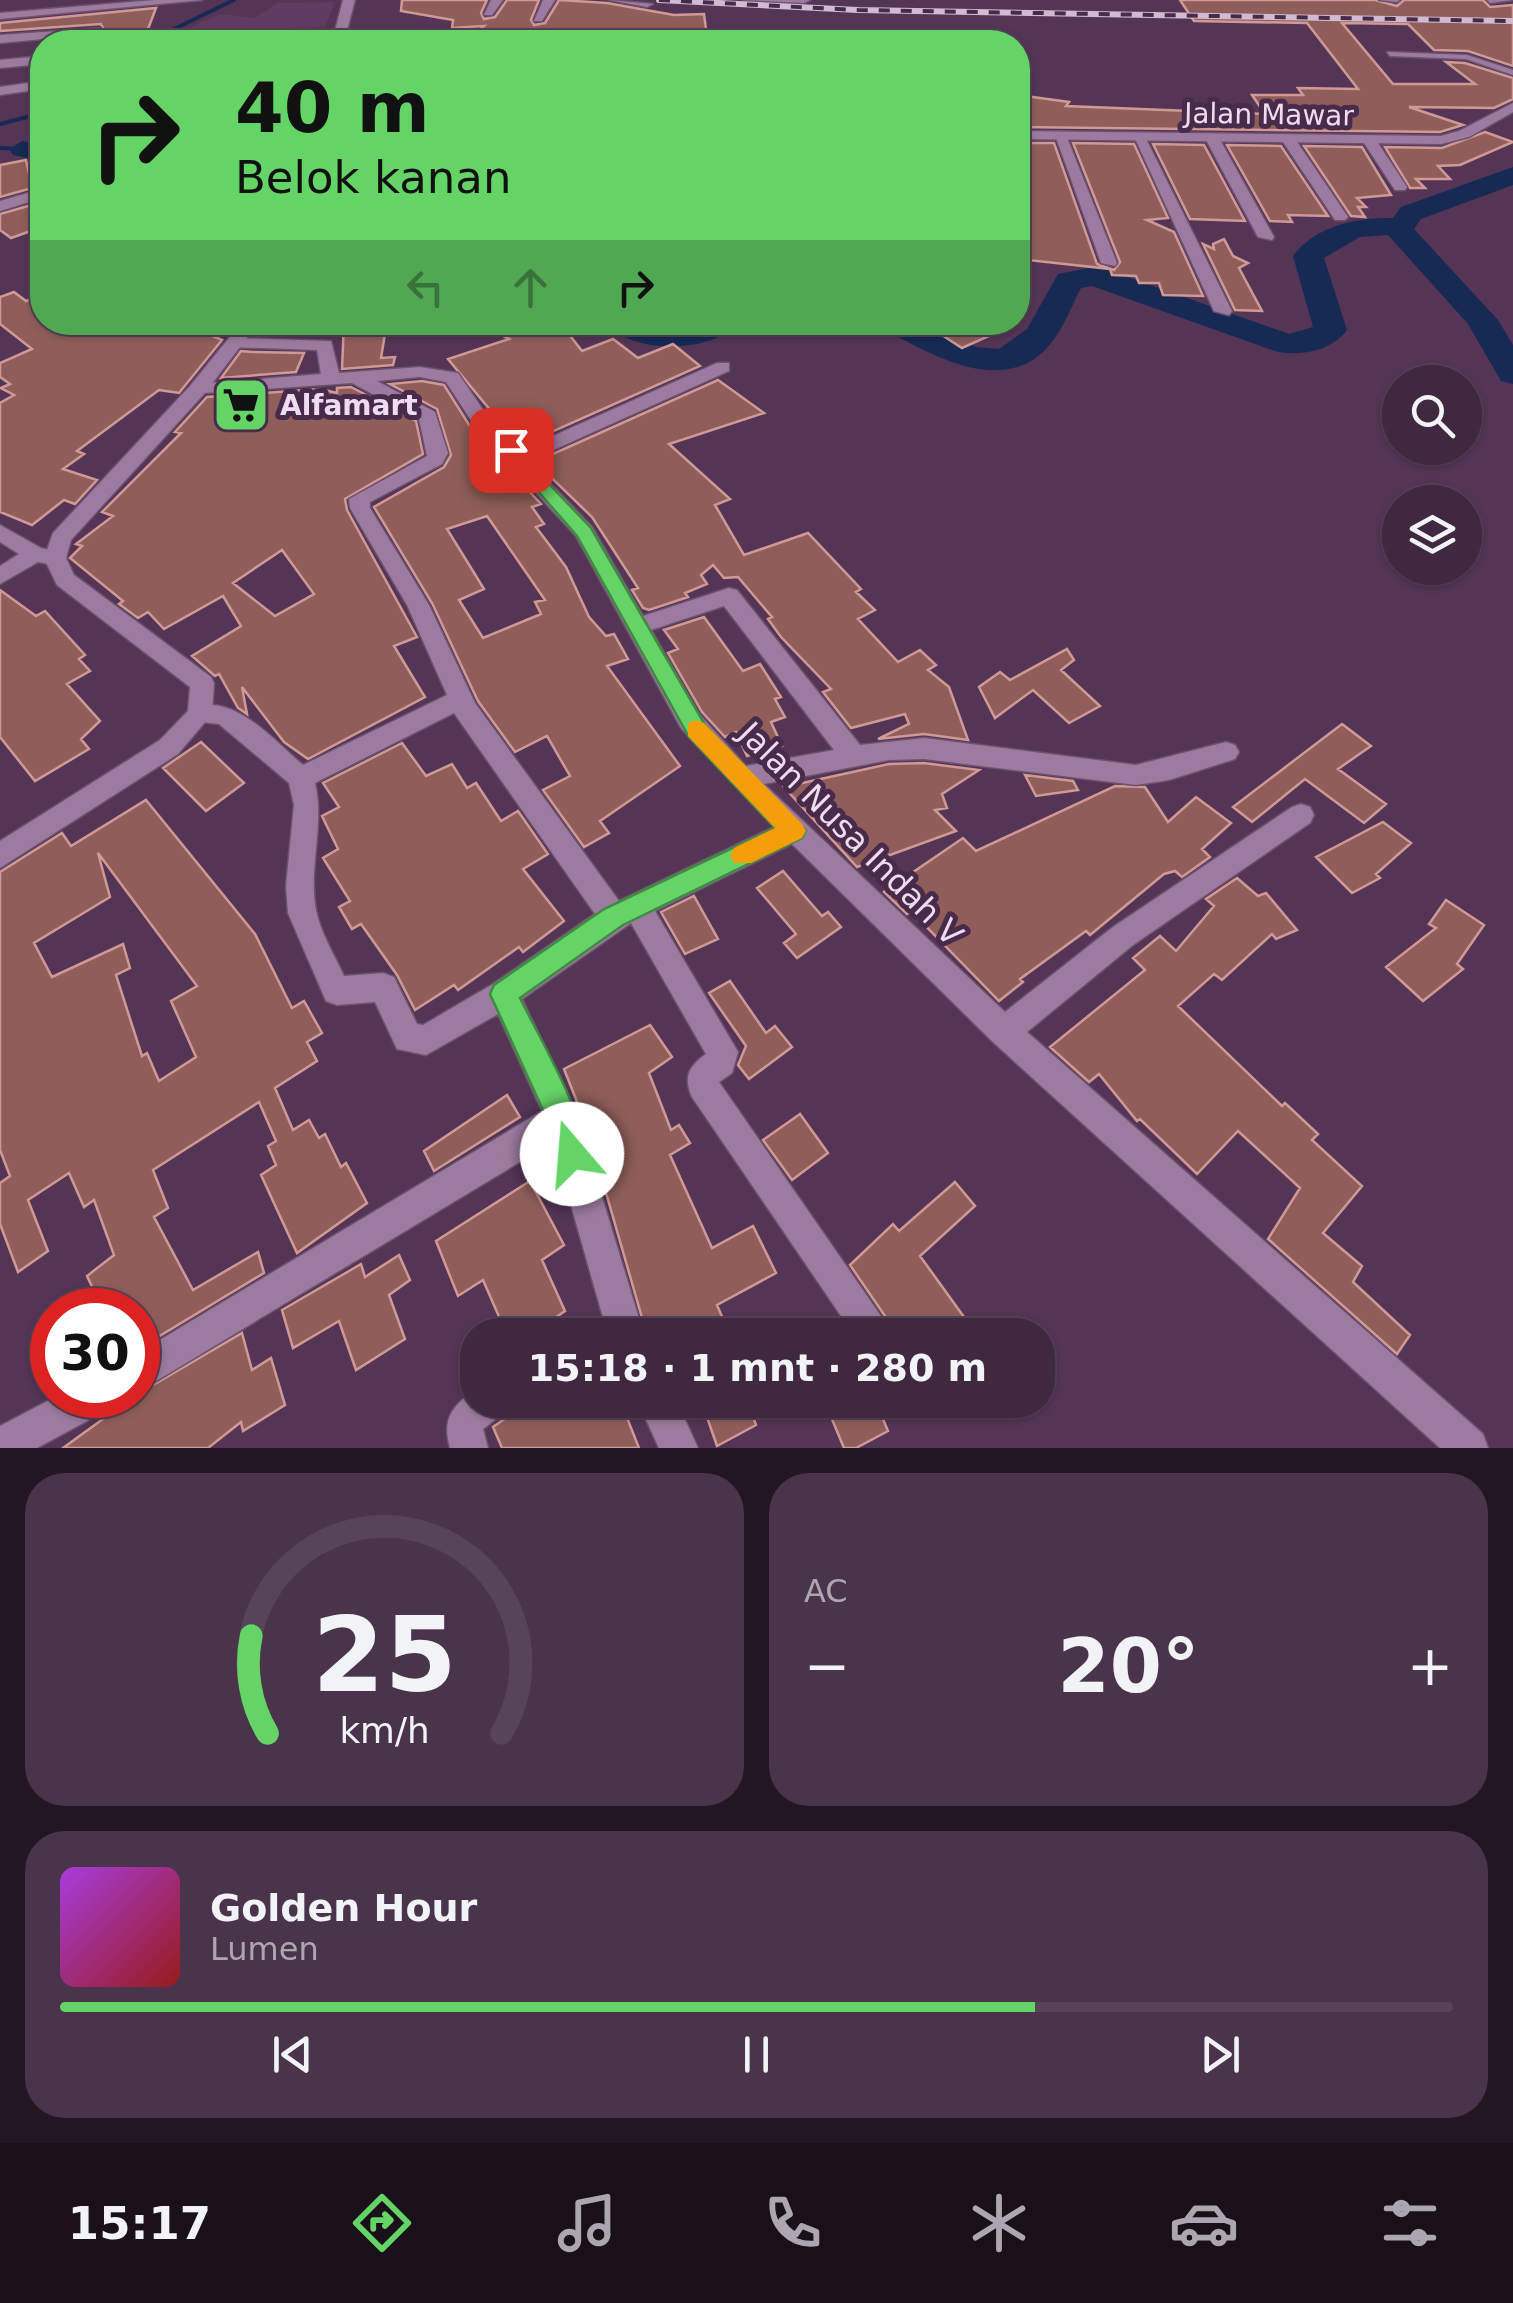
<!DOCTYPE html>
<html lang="id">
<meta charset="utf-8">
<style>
body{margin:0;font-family:"DejaVu Sans",sans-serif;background:#4a344b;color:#f1f3f6;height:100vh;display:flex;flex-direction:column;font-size:38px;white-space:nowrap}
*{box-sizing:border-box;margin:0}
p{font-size:32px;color:#ada6b1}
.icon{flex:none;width:55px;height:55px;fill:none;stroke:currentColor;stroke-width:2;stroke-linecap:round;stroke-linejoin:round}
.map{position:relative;height:1448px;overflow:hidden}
.drawer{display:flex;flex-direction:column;gap:25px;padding:25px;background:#231623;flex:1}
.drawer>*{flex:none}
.banner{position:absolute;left:30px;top:30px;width:1000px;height:305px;border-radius:40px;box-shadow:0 2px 8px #0004,0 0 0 2px #584459;background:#65d467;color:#111;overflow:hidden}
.buttons{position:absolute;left:1382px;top:365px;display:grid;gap:20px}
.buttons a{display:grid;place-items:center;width:100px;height:100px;border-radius:50%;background:#3f2840;box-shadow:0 2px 8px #0004,0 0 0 2px #584459;font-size:50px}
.speed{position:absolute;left:30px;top:1288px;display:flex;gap:20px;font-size:50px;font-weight:700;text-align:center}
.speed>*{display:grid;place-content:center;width:130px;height:130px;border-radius:50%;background:#3f2840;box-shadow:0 2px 8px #0004,0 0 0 2px #584459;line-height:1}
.speed .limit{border:15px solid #d22;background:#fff;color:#111}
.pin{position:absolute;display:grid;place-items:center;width:85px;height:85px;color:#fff;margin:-42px;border-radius:20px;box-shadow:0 5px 15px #0006}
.me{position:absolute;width:110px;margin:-55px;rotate:342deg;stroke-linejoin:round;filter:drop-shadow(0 0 8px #0008)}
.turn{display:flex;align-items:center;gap:35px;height:210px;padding:0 40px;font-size:45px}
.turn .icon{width:130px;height:130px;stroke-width:2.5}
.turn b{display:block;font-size:70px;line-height:85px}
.lanes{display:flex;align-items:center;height:95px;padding:0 40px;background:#0003;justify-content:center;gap:50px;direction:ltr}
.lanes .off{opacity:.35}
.big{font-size:75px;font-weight:800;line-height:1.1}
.drawer .tile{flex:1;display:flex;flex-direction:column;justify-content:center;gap:15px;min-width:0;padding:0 35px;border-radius:40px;background:#4a344b}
.drawer .dial{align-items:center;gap:0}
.dial svg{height:260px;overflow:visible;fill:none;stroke:#584459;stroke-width:7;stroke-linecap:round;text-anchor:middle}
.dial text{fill:#f1f3f6;stroke:none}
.song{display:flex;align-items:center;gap:30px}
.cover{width:120px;height:120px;border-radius:15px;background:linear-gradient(135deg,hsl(280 70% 55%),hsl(0 70% 35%))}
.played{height:10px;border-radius:5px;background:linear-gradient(90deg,#65d467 70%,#584459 70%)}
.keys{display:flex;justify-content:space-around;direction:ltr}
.heat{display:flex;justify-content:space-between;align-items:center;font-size:55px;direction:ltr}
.drawer .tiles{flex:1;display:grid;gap:25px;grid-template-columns:1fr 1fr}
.tile:last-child{grid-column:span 2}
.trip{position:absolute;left:460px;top:1318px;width:595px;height:100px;border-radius:40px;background:#3f2840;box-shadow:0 2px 8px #0004,0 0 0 2px #584459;font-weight:800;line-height:100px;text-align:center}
.dock{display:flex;height:160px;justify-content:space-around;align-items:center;background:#19101a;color:#ada6b1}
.dock .icon{width:70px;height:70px}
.dock .active{color:#65d467}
.dock b{font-size:45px;color:#f1f3f6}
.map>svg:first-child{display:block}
</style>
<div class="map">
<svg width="1513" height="1448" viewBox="0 0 1513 1448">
<rect width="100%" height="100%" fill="#543556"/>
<path fill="#603c63" d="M335,2L325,27L229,30L205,42H168L173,38L170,36L221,14L254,18L278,3Z"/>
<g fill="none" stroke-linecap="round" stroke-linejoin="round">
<path stroke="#172a54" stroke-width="4" d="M160,42L170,31L234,0
M0,124L42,113
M0,148L22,149"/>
<path fill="#172a54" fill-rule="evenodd" d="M22,141L42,145V161L13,155L9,149Z
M1513,167V185L1421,219L1414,229L1498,320L1513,345V384L1501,381L1468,324L1388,235L1360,237L1324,258L1347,330C1332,351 1299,357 1275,351L1092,286L1081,288C1070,309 1062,333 1045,350C999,396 929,353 883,329L879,322H921L976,347L999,349L1027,329L1058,274L1094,267L1105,269L1289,334L1313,327L1293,256C1315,226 1357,217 1393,218L1401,207Z
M606,322H642L656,328L738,322C716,353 630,356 606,322Z"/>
</g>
<path fill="#905e5a" stroke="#d19995" stroke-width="2.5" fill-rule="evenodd" d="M402,0H487L481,13L484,19L495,17L507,0H539L531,20L534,25L545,23L559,0L607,3L674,15L704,14L706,29L701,42H465L484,26L452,28L453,20L401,11Z
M1180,0H1375L1397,6L1404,0H1483L1490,7L1513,5V66L1468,51L1434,50L1408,24L1342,23L1393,84H1475L1446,62L1465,63L1513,78V99L1494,108L1409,107L1463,125L1440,132L1018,127V95L1069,102L1066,106L1265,114L1252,95H1303L1298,88L1358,89L1307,23L1194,21Z
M156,8L148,29L139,30L129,42H46L97,38L104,30L101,24L0,31V23Z
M1485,132L1513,142L1460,165L1438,166L1450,179H1416L1425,188H1410L1385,147L1442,148Z
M1018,143H1054L1097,264L1114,270L1120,262L1073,143L1134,144L1168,218L1147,220L1174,232L1203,296L1163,295L1159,283H1139L1136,276L1112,275L1110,269L1018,259V229H1022L1018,211Z
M1153,144L1204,145L1245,221L1190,219Z
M1227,145L1281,146L1328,216L1288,215L1292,222L1270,221Z
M1304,146L1362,147L1391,195L1357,198L1366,207H1358L1365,217L1351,216Z
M26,160L32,188L0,197V165Z
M42,202V227L11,238L0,230V214Z
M1224,239L1233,256L1248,263L1239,268L1262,311L1235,310L1203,244L1214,249L1213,244Z
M14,292L26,301L42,295V322H224L208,334L222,340L179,393L159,390L77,451L84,454L63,469L97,480L75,504L64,500L32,525L0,512V403L14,395L1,388L10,384L0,377V363L32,349L0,324V297Z
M344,322H387L381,358L395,357L393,365L342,369Z
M922,322H1020L962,348Z
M561,324L582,351L613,339L638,358L673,344L700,366L520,446L448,359L509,339L505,337Z
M241,351L252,352L304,353L296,372L221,378Z
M718,380L764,413L669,444L730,499L715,505L744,555L808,533L861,589L856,592L875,610L858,619L898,662L920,650L936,665L928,670L949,687L968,740L924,734L878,739L909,724L905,714L851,728L823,692L831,689L781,637L768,619L772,617L738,577L724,578L713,565L701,575L707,584L685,593L688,597L649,610L643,608L632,590L638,588L592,517L535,462Z
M422,381L444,385L473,431L541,504L532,507L544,524L536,527L566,567L589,617L606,636L614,634L628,659L607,666L680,766L600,821L609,833L584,847L543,790L570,776L547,736L515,752L478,701L432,603L374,507L444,467L451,455L437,409L390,384ZM487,516L545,600L535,602L541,614L483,638L459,600L484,589L447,529Z
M351,387L416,421L423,454L345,499L347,510L417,637L394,646L425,697L308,759L284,742L242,687L247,714L238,708L219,674L215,676L192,656L241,626L223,596L164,629L148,612L138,618L119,604L123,601L70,558L82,546L76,544L113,516L102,512L181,433L175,432L207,397L320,389L337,393V388ZM282,550L314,594L275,616L233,583Z
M0,590L36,616L45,611L85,655L79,659L90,671L67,684L100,721L81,739L89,749L35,781L0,737Z
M704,617L743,671L760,664L781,697L775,699L785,717L771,722L782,746L747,756L736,732L725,737L702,712L668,653L678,649L664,630Z
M1067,649L1074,660L1061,670L1100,706L1069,723L1033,690L995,718L979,687L1000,672L1010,680Z
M1342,724L1371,746L1338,769L1386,804L1364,823L1305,779L1252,822L1233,807Z
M201,742L244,783L206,811L163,768Z
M402,743L426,776L452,764L467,788L476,783L501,821L518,811L548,854L523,869L564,921L523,952L519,947L458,990L454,985L415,1010L397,975L361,924L352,929L339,907L350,901L323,858L338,849L322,816L339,807L323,783Z
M924,763L979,770L942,794L947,808L935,810L956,831L857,867L784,787L889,764Z
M1025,775L1073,781L1078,790L1036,796Z
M1115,786L1145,787L1168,822L1196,797L1231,823L1202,849L1210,857L1182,877L1175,871L1164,874L1090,935L1086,931L1020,979L1023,982L999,1001L911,911L907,914L884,892L963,838L976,851Z
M146,800L255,934L292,1008L304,1001L322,1033L307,1042L317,1061L275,1088L293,1130L309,1120L319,1138L325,1134L341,1167L346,1163L367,1203L297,1253L261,1175L276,1165L268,1146L276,1141L259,1102L153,1170L168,1208L154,1217L193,1290L258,1252L264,1273L138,1349V1310H103L87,1276L114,1255L94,1200L84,1207L69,1173L28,1200L48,1251L18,1272L0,1224V1183L10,1176L0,1150V872L62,833L71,846ZM98,853L197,986L171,1001L196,1057L159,1081L147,1053L142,1056L116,975L130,968L123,944L52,977L34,943L110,897Z
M1383,822L1411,843L1376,874L1380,878L1352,893L1316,857Z
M783,871L822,916L828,912L841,927L797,958L784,943L796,934L757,888Z
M1237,878L1258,896L1266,893L1297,930L1276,939L1272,934L1222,980L1214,974L1178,1006L1282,1106L1285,1103L1318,1134L1312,1140L1362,1186L1323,1233L1362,1266L1353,1282L1410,1335L1397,1354L1268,1239L1300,1188L1238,1131L1197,1174L1140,1119L1137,1121L1099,1074L1089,1082L1050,1047L1145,970L1133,958L1160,936L1176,951L1214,906L1206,899Z
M694,896L718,939L685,954L661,912Z
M1446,900L1484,925L1457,964L1463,969L1423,1001L1386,967L1436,928L1429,924Z
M730,981L766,1033L775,1026L792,1047L749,1079L738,1065L746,1046L709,993Z
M650,1025L672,1057L649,1073L671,1130L679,1125L690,1143L670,1155L712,1248L753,1226L776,1273L717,1305L730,1335H647L587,1127L564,1069Z
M507,1095L520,1117L434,1171L424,1151Z
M800,1114L828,1153L792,1180L763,1140Z
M530,1181L564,1245L542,1260L565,1311L530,1335H507L483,1280L458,1296L436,1241Z
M955,1182L975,1206L920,1256L977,1335H898L850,1265L893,1224L899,1231Z
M399,1255L410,1280L389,1295L405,1339L356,1370L339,1321L293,1348L282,1310L361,1264L365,1277Z
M242,1333L252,1370L271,1358L285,1405L243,1431L241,1422L208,1448H63L136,1395Z
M532,1400H620L639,1448H502L493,1427Z
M701,1400H747L756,1425L717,1446Z
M824,1400H875L888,1431L856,1448H844Z"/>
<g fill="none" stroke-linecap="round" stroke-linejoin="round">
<g stroke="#6b526e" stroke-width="3">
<path id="lane" d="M1379,0H1400L1397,2Z
M1487,0H1512L1490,3Z
M1387,52L1467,55L1513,70V75L1466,59L1390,56Z"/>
</g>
<g stroke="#6b526e" stroke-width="3">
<path id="street" d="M155,0H202L0,19V13Z
M491,0H503L492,15H484Z
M543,0H555L542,21H534Z
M609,0L653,4L647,7Z
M101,28L97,34L0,43V35Z
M434,36L438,42H363L369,38Z
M42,56V64L0,68V60Z
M42,81V89L0,95V87Z
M1054,132L1066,135L1117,263L1115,266L1101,263Z
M1133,134L1145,137L1232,311L1229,315L1214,311Z
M1212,134L1219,138L1274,237L1272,240L1258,237L1205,138Z
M1283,136H1293L1348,217L1345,220H1335L1281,139Z
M1364,137H1374L1407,187L1405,190H1395L1362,140Z
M42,189V198L0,211V201Z
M235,338L331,341L339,373L420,367L458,373L490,420L519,451L717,363H729V371L529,461L592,527L643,616L729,588L737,590L860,745L924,738L1136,765L1226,742L1235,745L1239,752L1235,759L1169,780L1136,785L924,759L889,760L764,784L1005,1012L1113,927L1292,807L1301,804L1310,807L1314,815L1310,823L1133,945L1027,1032L1483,1434L1488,1448H1440L993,1042L792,844L655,911L738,1052L732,1073L719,1082L894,1335H854L692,1097C683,1077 689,1066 706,1054L631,923L522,999L578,1118L644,1335H608L553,1142L138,1392V1353L542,1111L498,1014L426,1055L397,1049L375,1002L337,1005L326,1001L288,913L286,886L294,805L289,783L219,724L191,721L188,714L191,707C235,693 272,739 303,765L447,695L407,605L350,508L349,499L427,456L419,419L352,383L190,394L188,390L197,384L321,374L317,350L229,347V339ZM420,377L446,382L476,428L576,536L681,728L774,827L619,901L475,703L429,605L370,508V502L442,464L448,453L435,412L377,381ZM724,606L834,750L746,766L699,714L651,630ZM454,713L595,914L493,984L423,1025L417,1024L394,977L383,973L344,976C335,956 320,932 316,910C308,868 325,825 315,783Z
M0,525L41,548L63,553L66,558L55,565L38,562L0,584V566L19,554L0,542Z
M478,1387V1400H510L504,1413L483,1429L488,1448H450C441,1417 454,1405 478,1387Z
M59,1395H117L111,1408L37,1448H0V1426Z
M637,1400H676L698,1448H659Z"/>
</g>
<g stroke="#6b526e" stroke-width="3">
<path id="secondary" d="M343,0H355L344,42H332Z
M743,0H810L804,3Z
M1513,103V112L1469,137L1441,144L1018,139V131L1441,136L1459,131Z
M242,322H259L204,394L71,540L66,558L74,575L211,677L214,683L212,714L178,754L0,868V841L160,740L188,711L190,687L57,585L44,558L53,533L190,386Z"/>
</g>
<use href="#lane" fill="#9d7ba0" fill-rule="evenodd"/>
<use href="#street" fill="#9d7ba0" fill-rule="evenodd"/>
<use href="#secondary" fill="#9d7ba0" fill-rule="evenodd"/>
<g stroke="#d1bbd2" stroke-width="6">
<path id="rail" d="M659,0L858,10L1513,21"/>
</g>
<use href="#rail" stroke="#482b4b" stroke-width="4" stroke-dasharray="11" stroke-linecap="butt"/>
</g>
<path fill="#65d467" stroke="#428a43" stroke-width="2.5" d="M511,444L591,528L705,725L806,831L802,838L623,925L520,998C536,1032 596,1132 583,1164L572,1169L562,1164L548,1121L490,994L494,985L604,909L775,828L689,737L577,536L502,450Z"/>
<path fill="#f59e0b" d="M696,720L704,723L802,824L806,831L802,838L751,863H734L730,855L734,848L775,828L688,736V723Z"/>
<defs>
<g id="supermarket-square" transform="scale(2.875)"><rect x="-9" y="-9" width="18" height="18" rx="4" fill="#65d467" stroke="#482b4b"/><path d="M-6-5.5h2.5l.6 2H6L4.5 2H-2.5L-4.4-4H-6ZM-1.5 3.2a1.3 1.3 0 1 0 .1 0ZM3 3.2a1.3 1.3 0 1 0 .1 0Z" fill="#111"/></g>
</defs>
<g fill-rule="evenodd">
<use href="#supermarket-square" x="241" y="405"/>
</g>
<g text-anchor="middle" stroke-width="10" stroke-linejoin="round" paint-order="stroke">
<g font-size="28" fill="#efdcf0" stroke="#482b4b">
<text transform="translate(1269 114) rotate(1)" y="10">Jalan Mawar</text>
</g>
<g font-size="28" font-weight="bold" fill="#efdcf0" stroke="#482b4b" text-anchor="start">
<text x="280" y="415">Alfamart</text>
</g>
<g font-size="32" fill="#efdcf0" stroke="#482b4b">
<text transform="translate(851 834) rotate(45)" y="11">Jalan Nusa Indah V</text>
</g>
</g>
</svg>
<div class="buttons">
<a><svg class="icon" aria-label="search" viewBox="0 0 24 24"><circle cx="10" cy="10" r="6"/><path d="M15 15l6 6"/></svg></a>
<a><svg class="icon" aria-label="layers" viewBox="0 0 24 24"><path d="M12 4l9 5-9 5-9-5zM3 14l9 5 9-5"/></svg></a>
</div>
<div class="speed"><div class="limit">30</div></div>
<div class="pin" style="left:511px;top:450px;background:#d93025"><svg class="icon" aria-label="arrive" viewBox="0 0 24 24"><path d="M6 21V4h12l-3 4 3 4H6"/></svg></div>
<svg class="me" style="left:572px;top:1154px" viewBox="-20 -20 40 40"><circle r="19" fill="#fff"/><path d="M0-13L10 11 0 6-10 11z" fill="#65d467"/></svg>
<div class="trip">15:18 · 1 mnt · 280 m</div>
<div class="banner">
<div class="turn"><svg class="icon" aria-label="right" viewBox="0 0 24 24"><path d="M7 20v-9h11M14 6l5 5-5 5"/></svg><div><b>40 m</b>Belok kanan</div></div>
<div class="lanes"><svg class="icon off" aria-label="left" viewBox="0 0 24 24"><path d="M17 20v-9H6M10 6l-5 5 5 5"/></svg><svg class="icon off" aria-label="ahead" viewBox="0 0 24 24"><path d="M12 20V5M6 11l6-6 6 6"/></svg><svg class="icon" aria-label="right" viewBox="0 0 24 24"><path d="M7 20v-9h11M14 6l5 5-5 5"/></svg></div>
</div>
</div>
<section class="drawer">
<div class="tiles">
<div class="tile dial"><svg viewBox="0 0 100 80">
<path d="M14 69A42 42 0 1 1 86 69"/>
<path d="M14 69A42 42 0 0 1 9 39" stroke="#65d467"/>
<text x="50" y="56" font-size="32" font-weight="700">25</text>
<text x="50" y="72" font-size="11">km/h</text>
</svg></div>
<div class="tile"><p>AC</p>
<div class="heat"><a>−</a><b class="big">20°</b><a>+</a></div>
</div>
<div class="tile">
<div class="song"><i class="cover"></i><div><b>Golden Hour</b><p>Lumen</p></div></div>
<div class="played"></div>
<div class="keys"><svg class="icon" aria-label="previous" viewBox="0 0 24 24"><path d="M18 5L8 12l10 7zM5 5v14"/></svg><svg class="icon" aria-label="pause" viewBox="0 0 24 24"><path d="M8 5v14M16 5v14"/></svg><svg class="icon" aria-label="next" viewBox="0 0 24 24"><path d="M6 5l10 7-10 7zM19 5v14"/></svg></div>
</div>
</div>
</section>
<nav class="dock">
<b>15:17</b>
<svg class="icon active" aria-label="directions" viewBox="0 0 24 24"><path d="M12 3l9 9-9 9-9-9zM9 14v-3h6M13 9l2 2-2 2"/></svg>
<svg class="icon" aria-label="music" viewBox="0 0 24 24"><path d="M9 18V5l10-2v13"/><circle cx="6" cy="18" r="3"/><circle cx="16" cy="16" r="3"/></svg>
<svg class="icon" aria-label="phone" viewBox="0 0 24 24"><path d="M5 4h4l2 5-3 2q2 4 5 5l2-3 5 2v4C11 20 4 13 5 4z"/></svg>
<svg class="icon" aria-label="climate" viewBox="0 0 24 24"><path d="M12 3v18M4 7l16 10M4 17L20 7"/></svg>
<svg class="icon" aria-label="car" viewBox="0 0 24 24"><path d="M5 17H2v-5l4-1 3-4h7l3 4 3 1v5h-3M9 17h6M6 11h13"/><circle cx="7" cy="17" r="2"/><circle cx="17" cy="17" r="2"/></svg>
<svg class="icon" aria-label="filters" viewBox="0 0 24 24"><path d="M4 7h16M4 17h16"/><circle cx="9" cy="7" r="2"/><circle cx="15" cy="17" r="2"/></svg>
</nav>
